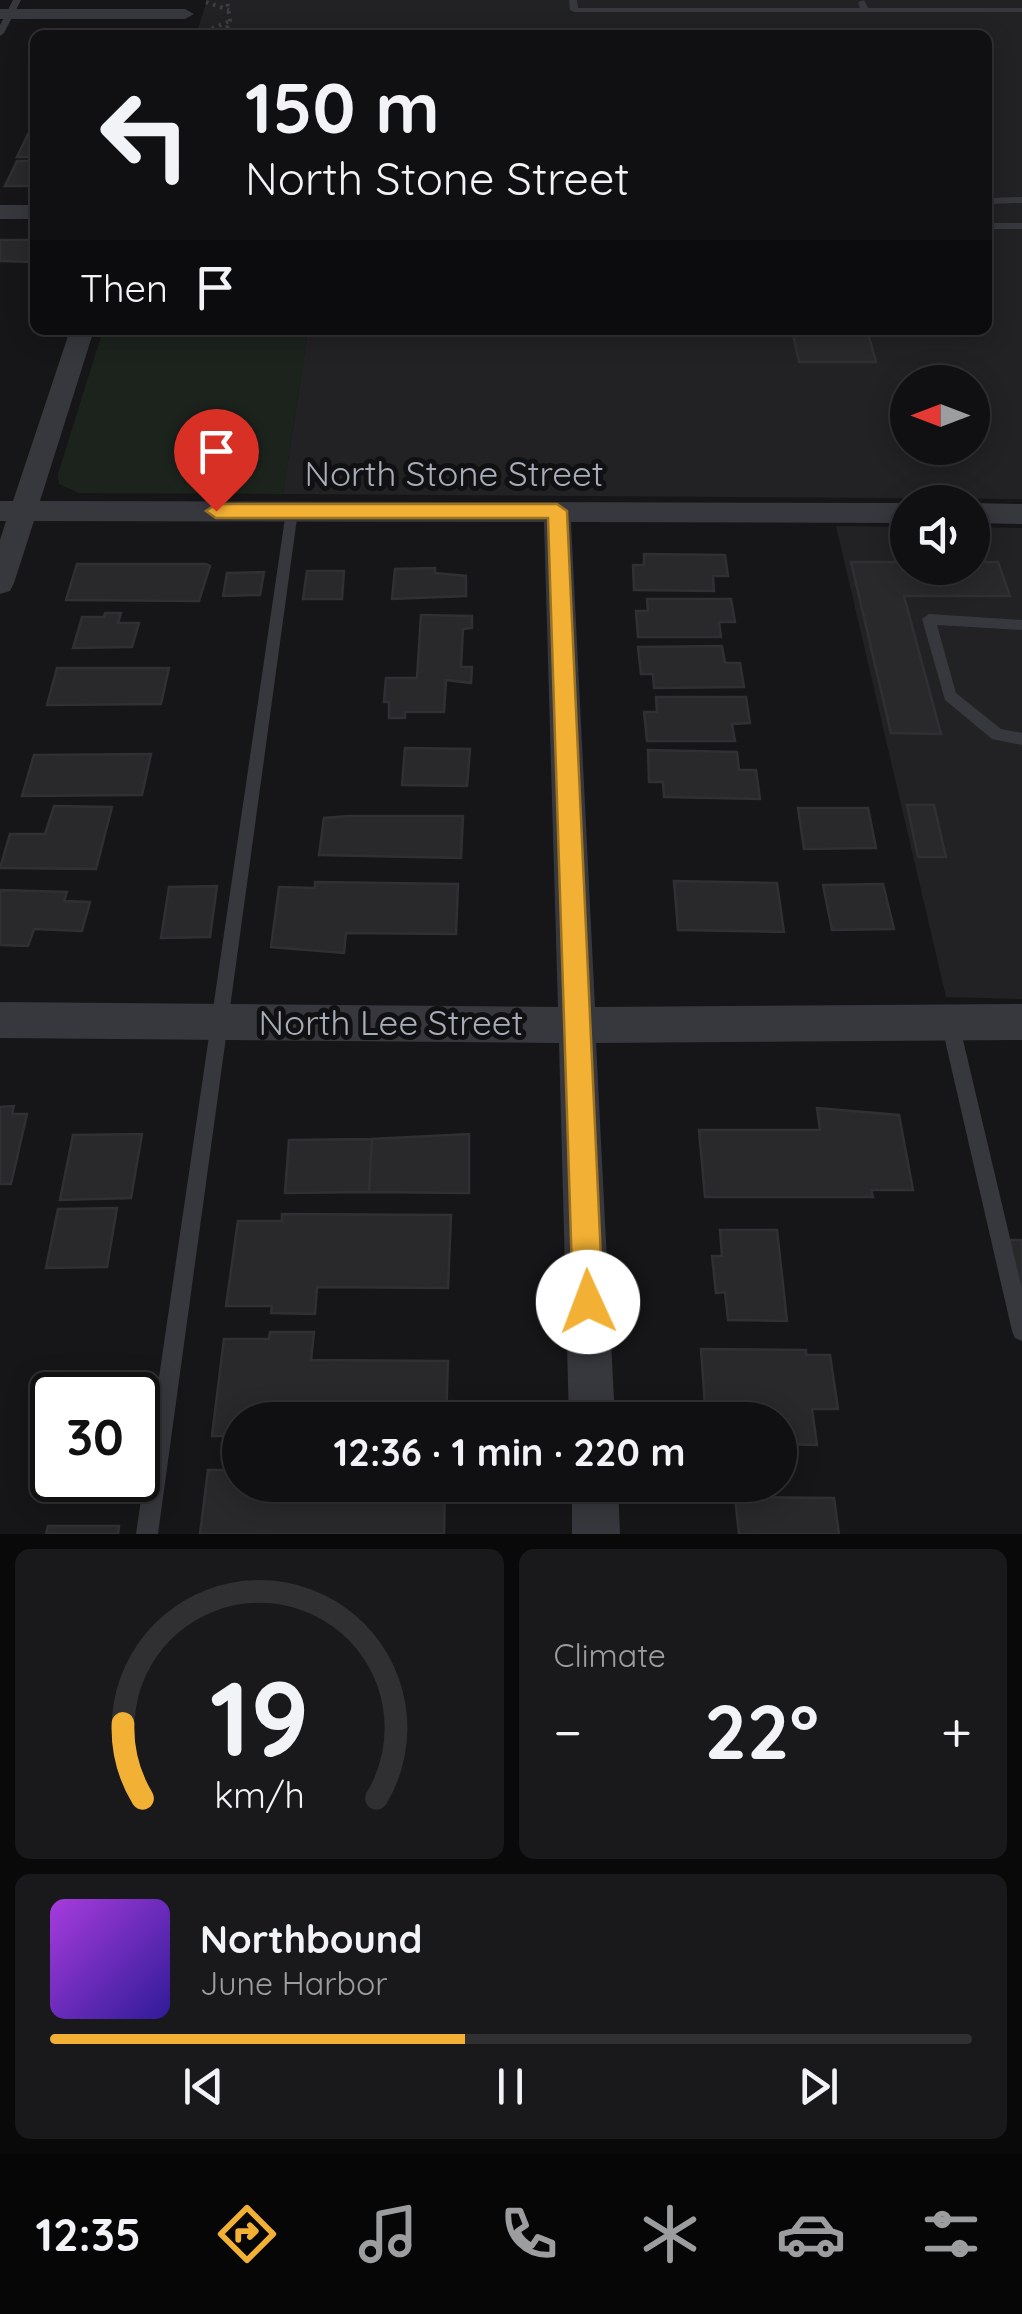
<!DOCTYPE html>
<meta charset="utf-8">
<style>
body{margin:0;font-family:Quicksand,sans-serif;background:#19191b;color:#f1f3f6;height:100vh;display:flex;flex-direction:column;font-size:38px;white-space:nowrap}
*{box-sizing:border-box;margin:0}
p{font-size:32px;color:#9c9d9f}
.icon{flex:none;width:55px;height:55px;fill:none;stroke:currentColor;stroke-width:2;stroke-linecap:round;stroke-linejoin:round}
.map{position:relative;height:1534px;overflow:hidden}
.details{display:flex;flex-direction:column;gap:15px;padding:15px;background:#09090a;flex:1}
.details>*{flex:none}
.hud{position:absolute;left:30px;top:30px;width:962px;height:305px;border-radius:15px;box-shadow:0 5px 25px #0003,0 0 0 2px #303032;background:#101012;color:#f1f3f6;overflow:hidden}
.needle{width:65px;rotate:270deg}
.controls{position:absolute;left:890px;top:365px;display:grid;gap:20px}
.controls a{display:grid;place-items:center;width:100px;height:100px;border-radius:50%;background:#101012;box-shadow:0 5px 25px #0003,0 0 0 2px #303032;font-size:50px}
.speed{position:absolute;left:30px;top:1372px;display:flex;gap:20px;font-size:50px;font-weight:700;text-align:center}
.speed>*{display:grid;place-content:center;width:130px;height:130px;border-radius:50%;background:#101012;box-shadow:0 5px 25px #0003,0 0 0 2px #303032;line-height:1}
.speed .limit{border:5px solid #111;border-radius:15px;background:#fff;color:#111}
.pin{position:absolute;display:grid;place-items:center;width:85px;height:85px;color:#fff;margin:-102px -42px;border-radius:50% 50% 50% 0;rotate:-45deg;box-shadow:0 0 10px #0007}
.pin .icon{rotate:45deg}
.me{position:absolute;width:110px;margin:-55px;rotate:358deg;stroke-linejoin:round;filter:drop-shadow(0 0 8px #0008)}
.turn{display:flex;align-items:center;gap:35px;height:210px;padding:0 50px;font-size:45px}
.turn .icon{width:130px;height:130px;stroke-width:2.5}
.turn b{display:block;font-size:70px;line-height:85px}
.then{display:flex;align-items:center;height:95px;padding:0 50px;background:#0003;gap:20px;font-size:38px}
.big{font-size:75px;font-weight:700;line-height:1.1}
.details .card{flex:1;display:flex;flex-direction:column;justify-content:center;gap:15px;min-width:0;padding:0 35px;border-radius:15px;background:#19191b}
.details .dial{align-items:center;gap:0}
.dial svg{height:260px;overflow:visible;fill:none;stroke:#303032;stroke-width:7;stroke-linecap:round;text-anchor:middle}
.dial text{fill:#f1f3f6;stroke:none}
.song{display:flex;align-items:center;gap:30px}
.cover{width:120px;height:120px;border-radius:15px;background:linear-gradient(135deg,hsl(280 70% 55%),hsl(250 70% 35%))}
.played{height:10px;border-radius:5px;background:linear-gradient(90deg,#f2b134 45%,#303032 45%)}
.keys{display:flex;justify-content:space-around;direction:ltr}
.heat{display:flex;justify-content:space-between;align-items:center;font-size:55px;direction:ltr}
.details .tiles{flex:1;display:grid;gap:15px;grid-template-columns:1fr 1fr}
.card:last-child{grid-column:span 2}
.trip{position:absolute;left:222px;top:1402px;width:575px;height:100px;border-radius:50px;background:#101012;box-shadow:0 5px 25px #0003,0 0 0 2px #303032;font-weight:700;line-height:100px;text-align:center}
.tab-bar{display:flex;height:160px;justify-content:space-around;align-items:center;background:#060607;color:#9c9d9f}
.tab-bar .icon{width:70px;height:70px}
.tab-bar .active{color:#f2b134}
.tab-bar b{font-size:45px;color:#f1f3f6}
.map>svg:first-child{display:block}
</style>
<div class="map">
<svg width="1022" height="1534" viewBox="0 0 1022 1534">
<rect width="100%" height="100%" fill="#161618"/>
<path fill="#222225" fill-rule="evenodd" d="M207,0H1022V499L283,494L308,330H988V35H196ZM908,382H972V448H908Z
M836,526L907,527L908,568H972L973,527L1022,528V999L946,997Z"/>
<path fill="#1c231d" d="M103,330H308L283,494L79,493L59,484L58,474Z"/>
<path fill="#29292c" stroke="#303034" stroke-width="2.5" d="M28,134H35V157H17Z
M17,161H35V186H5Z
M0,240H35L34,262L0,261Z
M792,330H867L876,362H799Z
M644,554L725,555L728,576H713L714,591L634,590L633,565H644Z
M851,562H908V568H972V562H998L1010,596H904L941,734L891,733Z
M77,564H206L210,566L199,601L66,600Z
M435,568V573L466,576V596L392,599L395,569Z
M307,571H344L342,599H303Z
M264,572L260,595L223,596L227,573Z
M647,599H731L735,622H719L721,637H638L636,611H648Z
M105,613H121L118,623H139L132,647L73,648L82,617H104Z
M421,615L472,616V628L463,629L461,667H472L471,683L446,680L444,712H405V718H389V702H384L386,678H417Z
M722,646L725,663H740L744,687L654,688L653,674H641L638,647Z
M57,668H169L161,704L47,705Z
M656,697H746L750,723L732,724L735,741H647L644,712H657Z
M405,748L470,749L467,786L402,785Z
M648,750L737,752L739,770H756L760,799L664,797L663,782H649Z
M151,754L142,795L22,796L34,755Z
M907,805H934L946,857H918Z
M54,806L112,807L96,869L0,868L10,834H45Z
M798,808H868L876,848L804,849Z
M349,816H463L461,858L319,855L324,818Z
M674,881L777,883L784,932L678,930Z
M315,882L458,884L456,934L346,933L344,953L271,947L279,887L315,888Z
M883,884L894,929L832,930L823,885Z
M217,886L210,937L161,938L169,887Z
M0,890L67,892L64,901L90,902L82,931L34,929L28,946L0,945Z
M14,1106L12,1114H27L11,1184H0V1107Z
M817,1108L899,1115L913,1190H871L873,1197H705L699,1130H820Z
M142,1134L131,1198L60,1200L73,1135Z
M469,1134V1193L369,1192L372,1139Z
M372,1139L369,1192L285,1193L289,1140Z
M117,1208L107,1267L46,1268L58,1209Z
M282,1214L451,1215L448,1288L317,1287L315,1314L271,1313L272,1306H226L238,1221H282Z
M720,1230H777L787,1321L728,1320L725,1292L716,1293L712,1256H722Z
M1005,1240H1022V1320Z
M270,1332H314L311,1360L448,1361L446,1420H240V1436H212L224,1339H269Z
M701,1349L806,1350V1355H830L838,1409H812L817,1445L780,1444V1420H706Z
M76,1389H132L131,1395H75Z
M208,1470H240V1485H445L444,1534H200Z
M735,1497L834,1498L839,1534H739Z
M48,1526H119L118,1534H46Z"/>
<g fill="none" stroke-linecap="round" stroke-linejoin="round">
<path stroke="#3d3f44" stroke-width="4" stroke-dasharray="2.5 5" stroke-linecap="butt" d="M206,2L229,10
M198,34L230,21
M224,35L230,21L227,0"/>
<path fill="#37383d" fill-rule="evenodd" d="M13,0H21L4,33L0,36V25Z
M569,0H577L578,8H860L858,2L864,0L868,8H1022V12H574L570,10Z
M1022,197V203L988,204V198Z
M988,223H1022V229H988Z
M292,506L298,511L158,1534H136L286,511Z
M929,614L1022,620V630L937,625L956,693L1001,729L1022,733V745L992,739L945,700L922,619Z
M950,1015L956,1017L959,1023L1022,1289V1341L1015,1338L1012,1331L941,1023L944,1017Z"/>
<path fill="#37383d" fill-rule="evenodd" d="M0,9H185L194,14L185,19H0Z
M0,205H35V219H0Z
M70,330H94L40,501L908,503V523L571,522L595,1007L1022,1004V1040L596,1043L615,1420H569L559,1043L0,1038V1002L558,1007L544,522L34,521L14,583L10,591L0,594V540L6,521H0V501H13Z
M972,503L1022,504V524L972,523Z
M572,1485H618L620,1534H572Z"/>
</g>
<path fill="#f2b134" stroke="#9d7322" stroke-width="2.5" d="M216,504H557L567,511L603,1302L599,1312L588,1316L577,1312L573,1302L548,518H216L206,511Z"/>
<g text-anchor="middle" stroke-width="10" stroke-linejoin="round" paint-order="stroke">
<g font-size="35" fill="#a8adb8" stroke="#111113">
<text x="454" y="486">North Stone Street</text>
<text x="391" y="1035">North Lee Street</text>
</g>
</g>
</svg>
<div class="controls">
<a><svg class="needle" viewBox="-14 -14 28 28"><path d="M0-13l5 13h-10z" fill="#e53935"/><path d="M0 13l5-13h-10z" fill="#9c9d9f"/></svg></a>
<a><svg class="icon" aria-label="sound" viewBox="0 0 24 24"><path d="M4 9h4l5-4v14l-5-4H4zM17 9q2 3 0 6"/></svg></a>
</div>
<div class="speed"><div class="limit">30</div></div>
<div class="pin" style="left:216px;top:511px;background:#d93025"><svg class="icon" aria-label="arrive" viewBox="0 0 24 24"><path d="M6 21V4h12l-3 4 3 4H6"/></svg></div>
<svg class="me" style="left:588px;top:1302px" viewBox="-20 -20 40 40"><circle r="19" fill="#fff"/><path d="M0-13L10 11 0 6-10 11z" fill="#f2b134"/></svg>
<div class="trip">12:36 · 1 min · 220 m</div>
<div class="hud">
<div class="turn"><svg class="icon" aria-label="left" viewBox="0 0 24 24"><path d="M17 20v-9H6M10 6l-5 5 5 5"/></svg><div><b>150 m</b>North Stone Street</div></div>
<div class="then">Then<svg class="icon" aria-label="arrive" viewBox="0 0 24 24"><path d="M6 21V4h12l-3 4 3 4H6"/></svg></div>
</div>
</div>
<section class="details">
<div class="tiles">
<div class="card dial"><svg viewBox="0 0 100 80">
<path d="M14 69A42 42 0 1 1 86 69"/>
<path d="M14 69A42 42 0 0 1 8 46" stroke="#f2b134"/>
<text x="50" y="56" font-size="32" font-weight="700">19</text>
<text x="50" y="72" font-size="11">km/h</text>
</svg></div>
<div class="card"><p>Climate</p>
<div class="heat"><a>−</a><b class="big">22°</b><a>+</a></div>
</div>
<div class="card">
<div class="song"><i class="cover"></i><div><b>Northbound</b><p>June Harbor</p></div></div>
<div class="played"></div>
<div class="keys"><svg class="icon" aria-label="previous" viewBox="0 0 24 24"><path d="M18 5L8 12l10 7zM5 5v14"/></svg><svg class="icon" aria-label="pause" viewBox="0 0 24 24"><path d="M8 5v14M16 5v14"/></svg><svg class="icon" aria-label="next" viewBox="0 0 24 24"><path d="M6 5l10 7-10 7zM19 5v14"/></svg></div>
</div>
</div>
</section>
<nav class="tab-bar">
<b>12:35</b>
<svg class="icon active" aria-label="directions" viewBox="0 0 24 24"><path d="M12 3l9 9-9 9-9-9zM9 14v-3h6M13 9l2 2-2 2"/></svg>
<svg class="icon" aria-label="music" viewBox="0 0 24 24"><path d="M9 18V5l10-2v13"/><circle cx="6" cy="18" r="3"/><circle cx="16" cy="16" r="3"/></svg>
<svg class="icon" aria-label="phone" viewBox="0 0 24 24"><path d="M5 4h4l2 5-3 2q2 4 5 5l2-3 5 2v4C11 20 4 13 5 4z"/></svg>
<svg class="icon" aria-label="climate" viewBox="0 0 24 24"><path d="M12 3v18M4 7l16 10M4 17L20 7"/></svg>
<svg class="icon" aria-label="car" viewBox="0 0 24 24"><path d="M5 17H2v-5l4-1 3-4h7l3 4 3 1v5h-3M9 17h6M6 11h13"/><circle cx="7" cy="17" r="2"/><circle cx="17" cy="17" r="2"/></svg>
<svg class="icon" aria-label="filters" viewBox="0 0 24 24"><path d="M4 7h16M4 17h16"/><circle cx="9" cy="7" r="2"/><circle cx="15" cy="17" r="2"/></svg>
</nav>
